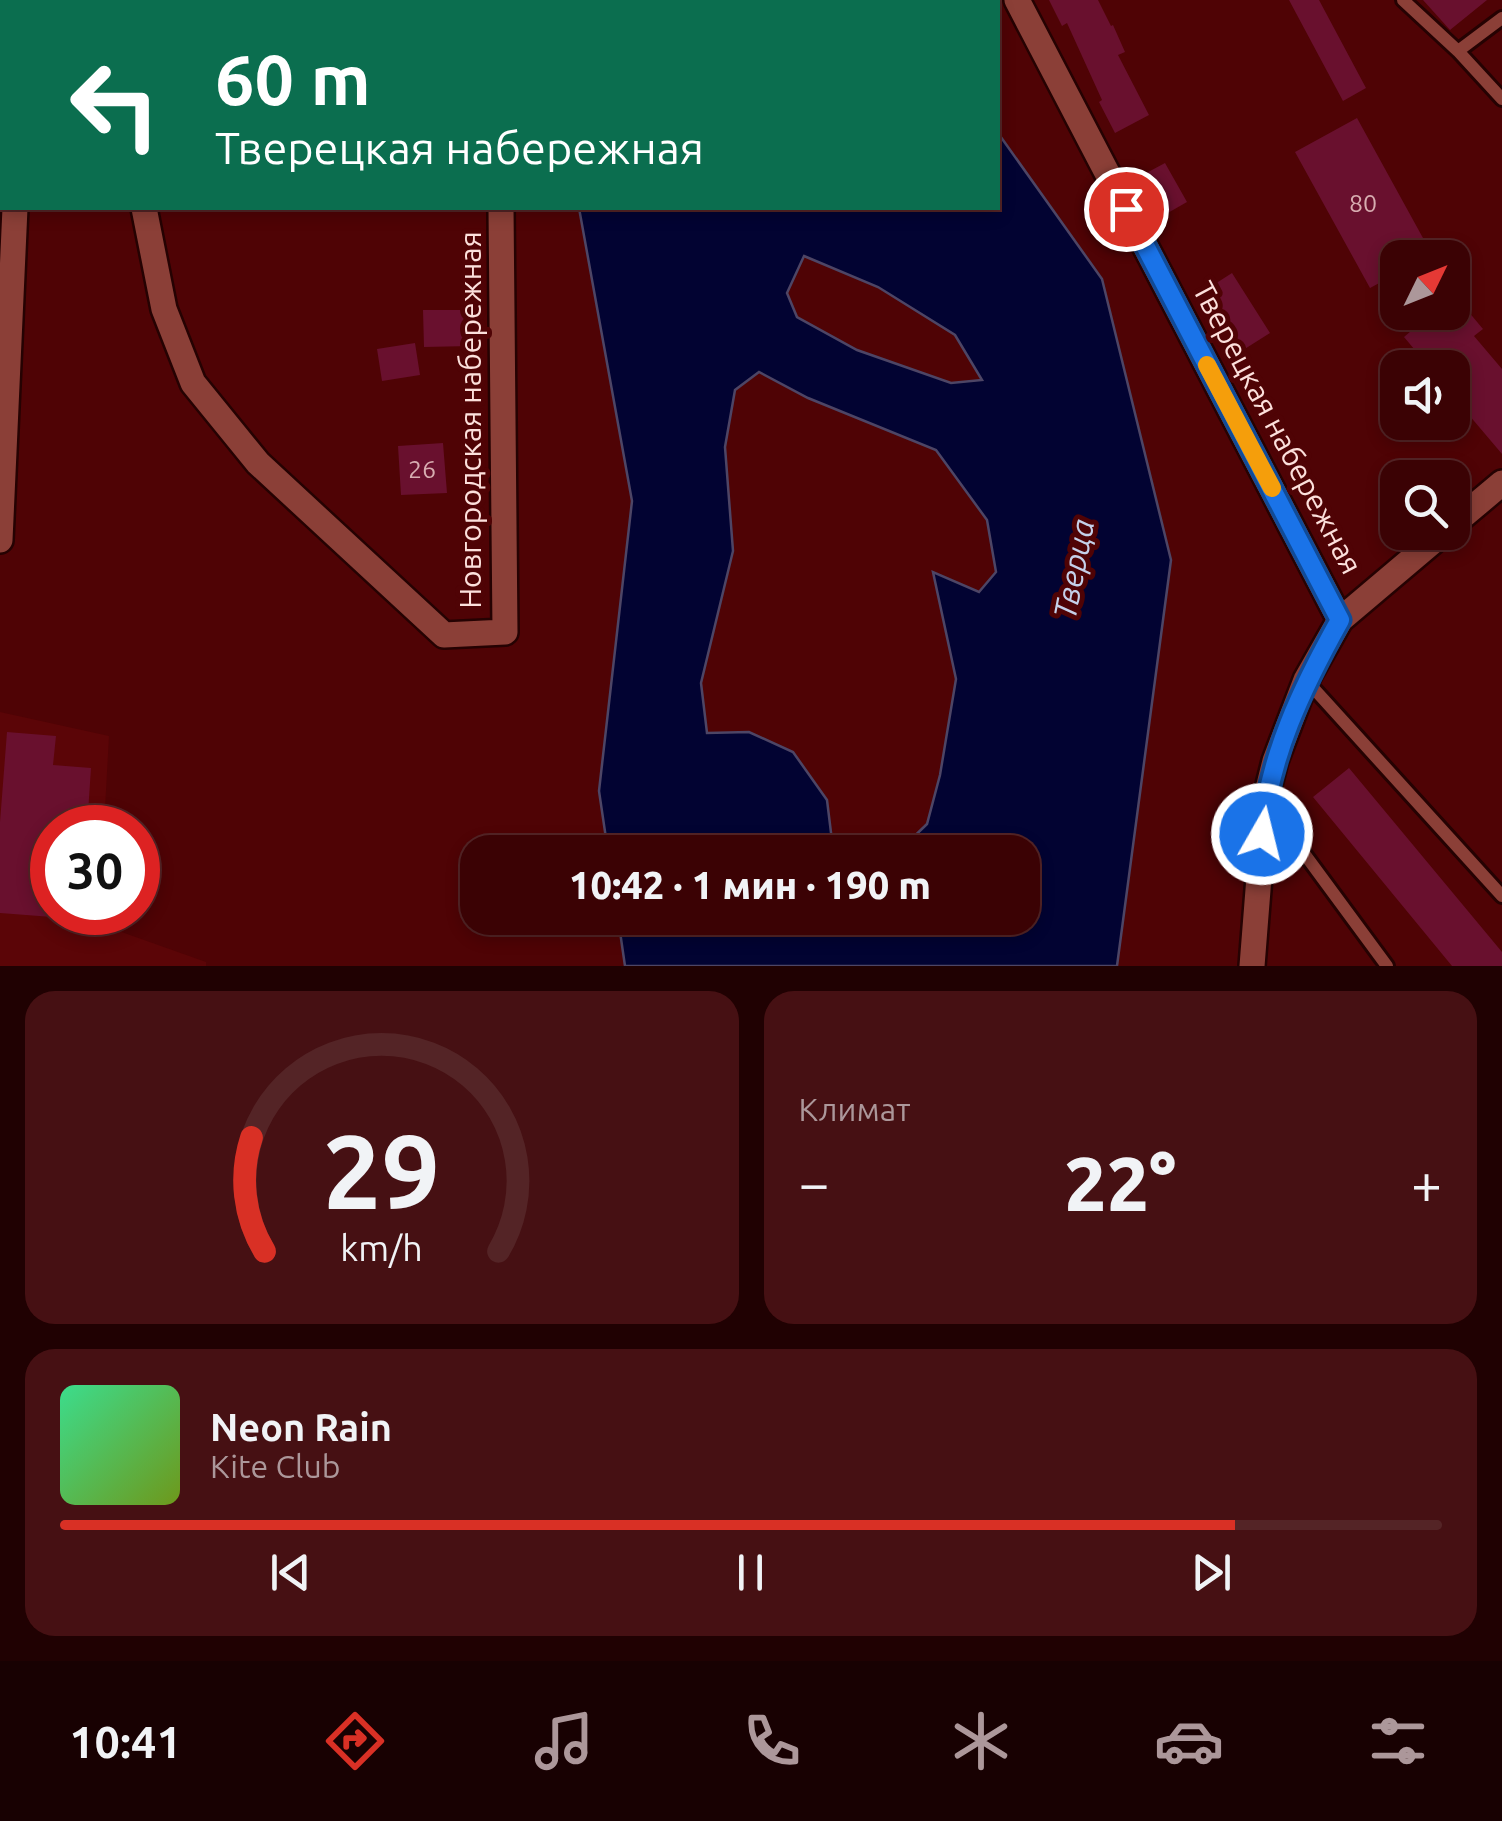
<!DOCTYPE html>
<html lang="ru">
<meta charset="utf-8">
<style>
body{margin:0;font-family:Ubuntu,sans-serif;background:#461013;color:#f1f3f6;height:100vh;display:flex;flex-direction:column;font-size:38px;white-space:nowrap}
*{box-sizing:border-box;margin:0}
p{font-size:32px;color:#ac979a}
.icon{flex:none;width:55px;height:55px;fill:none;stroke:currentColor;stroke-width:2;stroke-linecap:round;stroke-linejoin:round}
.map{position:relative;height:966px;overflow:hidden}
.details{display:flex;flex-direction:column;gap:25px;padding:25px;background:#200102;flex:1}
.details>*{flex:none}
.banner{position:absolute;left:0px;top:0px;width:1000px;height:210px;box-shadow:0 5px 15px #0003,0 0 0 2px #542426;background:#0b6e4f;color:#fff;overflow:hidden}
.needle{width:65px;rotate:47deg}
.fabs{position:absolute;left:1380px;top:240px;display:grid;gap:20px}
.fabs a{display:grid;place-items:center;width:90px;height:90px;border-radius:20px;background:#3b0204;box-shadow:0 5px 15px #0003,0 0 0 2px #542426;font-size:50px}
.speed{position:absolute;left:30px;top:805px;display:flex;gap:20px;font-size:50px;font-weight:700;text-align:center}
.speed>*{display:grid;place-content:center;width:130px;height:130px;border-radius:50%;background:#3b0204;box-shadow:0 5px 15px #0003,0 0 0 2px #542426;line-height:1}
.speed .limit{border:15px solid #d22;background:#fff;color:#111}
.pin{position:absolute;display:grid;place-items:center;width:85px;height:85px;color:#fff;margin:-42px;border:5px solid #fff;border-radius:50%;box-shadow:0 2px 10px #0007}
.me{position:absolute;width:110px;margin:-55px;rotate:8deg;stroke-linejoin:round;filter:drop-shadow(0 0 8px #0008)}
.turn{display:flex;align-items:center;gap:35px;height:210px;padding:0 50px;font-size:45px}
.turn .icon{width:130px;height:130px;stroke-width:2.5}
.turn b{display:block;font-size:70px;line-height:85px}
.big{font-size:75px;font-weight:800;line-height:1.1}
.details .card{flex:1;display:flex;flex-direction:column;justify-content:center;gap:15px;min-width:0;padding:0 35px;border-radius:30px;background:#461013}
.details .dial{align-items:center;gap:0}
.dial svg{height:260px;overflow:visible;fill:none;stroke:#542426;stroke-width:7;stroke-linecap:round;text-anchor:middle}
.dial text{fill:#f1f3f6;stroke:none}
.song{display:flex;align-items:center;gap:30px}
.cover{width:120px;height:120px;border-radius:15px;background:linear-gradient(135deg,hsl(150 70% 55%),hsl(80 70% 35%))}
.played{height:10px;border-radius:5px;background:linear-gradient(90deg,#d93025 85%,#542426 85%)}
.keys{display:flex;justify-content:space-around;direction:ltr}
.heat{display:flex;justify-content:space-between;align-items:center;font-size:55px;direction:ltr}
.details .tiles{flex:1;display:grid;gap:25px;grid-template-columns:1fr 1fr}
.card:last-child{grid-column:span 2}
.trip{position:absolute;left:460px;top:835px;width:580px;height:100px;border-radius:30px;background:#3b0204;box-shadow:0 5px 15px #0003,0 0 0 2px #542426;font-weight:800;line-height:100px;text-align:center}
.dock{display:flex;height:160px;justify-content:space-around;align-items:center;background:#180102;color:#ac979a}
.dock .icon{width:70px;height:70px}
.dock .selected{color:#d93025}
.dock b{font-size:45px;color:#f1f3f6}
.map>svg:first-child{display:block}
</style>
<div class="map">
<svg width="1502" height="966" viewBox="0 0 1502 966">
<rect width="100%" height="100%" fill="#4f0305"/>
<path fill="#5b0507" d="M0,712L109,736L104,827L52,828V912L99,913V924L206,962V966H0Z"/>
<path fill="#020332" stroke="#4d4565" stroke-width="2.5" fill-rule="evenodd" d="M998,133L1102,279L1171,560L1117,966H625L618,918H1022V852H898L927,824L940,775L956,679L933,572L979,592L996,572L987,520L936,450L808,398L759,372L735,390L725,447L733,551L701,683L707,733L749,732L793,752L827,800L833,849L835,852H608L599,791L632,501L579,208H998ZM804,256L878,287L955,335L982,380L951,383L857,350L797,317L787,293Z"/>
<path fill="#69102e" d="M1049,0H1098L1111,26L1113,25L1125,52L1118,55L1149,115L1115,133L1099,102L1102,100L1067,23L1062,26Z
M1289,0H1319L1366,88L1343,101Z
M1423,0H1487L1450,30Z
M1357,118L1434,258H1398V273L1370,288L1295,152Z
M1165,163L1187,202L1159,218L1137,178Z
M1232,273L1270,333L1232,357L1193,298Z
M1452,292L1483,329L1474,336L1502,369V454L1452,395V368H1430L1404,337L1433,312H1452Z
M423,310H470L471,346L424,347Z
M415,343L420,375L382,381L377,349Z
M443,443L447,493L401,495L398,446Z
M7,732L56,736L53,765L91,768L87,828H52V917L0,913V822Z
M1349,768L1502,952V966H1452L1313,797Z"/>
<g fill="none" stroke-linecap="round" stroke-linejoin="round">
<g stroke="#250202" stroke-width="18">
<path id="service" d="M1403,0L1458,51
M1502,18L1458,51L1502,99
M1306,680L1502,896
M1267,803L1387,966"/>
</g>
<g stroke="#250202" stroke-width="30">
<path id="minor" d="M85,0L86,2
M499,0L500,2
M1017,0L1340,620
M24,2V0
M144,208L164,309L193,383L258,463L444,635L505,632L501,208
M1452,525L1502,483
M0,540L15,208
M1252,966L1265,801L1275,761L1306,680L1340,620L1444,532"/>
</g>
<use href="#service" stroke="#8b3f37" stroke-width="12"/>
<use href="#minor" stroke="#8b3f37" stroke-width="25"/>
</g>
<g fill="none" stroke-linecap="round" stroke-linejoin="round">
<g stroke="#114b97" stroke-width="25">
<path id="route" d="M1126,209L1340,620C1302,688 1269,756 1262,834"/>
</g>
<use href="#route" stroke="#1a73e8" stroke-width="18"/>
<path stroke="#f59e0b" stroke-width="18" d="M1207,365L1272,488"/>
</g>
<g text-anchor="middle" stroke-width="10" stroke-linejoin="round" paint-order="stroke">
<g font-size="25" fill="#d7acb0">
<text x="1363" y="212">80</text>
<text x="422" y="478">26</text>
</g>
<g font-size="30" fill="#fce0dc" stroke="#4f0305">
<text transform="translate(471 420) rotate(-90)" y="10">Новгородская набережная</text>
<text transform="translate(1277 428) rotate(62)" y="10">Тверецкая набережная</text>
</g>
<g font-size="32" font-style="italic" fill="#c5d0e9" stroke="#4f0305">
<text transform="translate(1074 569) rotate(-79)" y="11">Тверца</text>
</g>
</g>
</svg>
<div class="fabs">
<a><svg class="needle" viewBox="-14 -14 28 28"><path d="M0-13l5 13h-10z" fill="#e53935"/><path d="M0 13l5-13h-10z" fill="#ac979a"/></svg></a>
<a><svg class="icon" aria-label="sound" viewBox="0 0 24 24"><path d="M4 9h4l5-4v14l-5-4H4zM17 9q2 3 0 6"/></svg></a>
<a><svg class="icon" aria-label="search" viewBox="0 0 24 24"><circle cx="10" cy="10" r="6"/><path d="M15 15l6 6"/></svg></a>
</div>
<div class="speed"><div class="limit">30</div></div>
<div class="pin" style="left:1126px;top:209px;background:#d93025"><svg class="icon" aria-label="arrive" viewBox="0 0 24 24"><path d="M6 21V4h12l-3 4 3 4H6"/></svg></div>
<svg class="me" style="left:1262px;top:834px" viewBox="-20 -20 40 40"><circle r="17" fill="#1a73e8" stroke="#fff" stroke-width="3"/><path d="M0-11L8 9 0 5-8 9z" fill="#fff"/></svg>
<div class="trip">10:42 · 1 мин · 190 m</div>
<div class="banner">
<div class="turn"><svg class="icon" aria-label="left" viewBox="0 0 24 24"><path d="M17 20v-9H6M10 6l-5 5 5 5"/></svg><div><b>60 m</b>Тверецкая набережная</div></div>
</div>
</div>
<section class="details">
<div class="tiles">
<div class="card dial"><svg viewBox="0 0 100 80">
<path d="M14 69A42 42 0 1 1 86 69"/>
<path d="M14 69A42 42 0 0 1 10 34" stroke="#d93025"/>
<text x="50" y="56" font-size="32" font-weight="700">29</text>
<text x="50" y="72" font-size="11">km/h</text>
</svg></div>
<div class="card"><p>Климат</p>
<div class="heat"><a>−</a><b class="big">22°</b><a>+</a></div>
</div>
<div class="card">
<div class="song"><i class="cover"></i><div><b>Neon Rain</b><p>Kite Club</p></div></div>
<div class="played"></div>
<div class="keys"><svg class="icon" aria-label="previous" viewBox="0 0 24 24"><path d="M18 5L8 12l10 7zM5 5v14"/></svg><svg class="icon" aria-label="pause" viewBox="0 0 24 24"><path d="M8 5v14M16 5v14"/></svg><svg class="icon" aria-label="next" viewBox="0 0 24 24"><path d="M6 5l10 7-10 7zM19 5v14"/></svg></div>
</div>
</div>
</section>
<nav class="dock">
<b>10:41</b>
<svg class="icon selected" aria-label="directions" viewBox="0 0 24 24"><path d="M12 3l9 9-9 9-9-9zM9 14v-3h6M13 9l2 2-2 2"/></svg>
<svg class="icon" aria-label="music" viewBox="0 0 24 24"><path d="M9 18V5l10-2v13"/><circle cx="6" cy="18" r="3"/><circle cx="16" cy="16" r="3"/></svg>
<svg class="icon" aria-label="phone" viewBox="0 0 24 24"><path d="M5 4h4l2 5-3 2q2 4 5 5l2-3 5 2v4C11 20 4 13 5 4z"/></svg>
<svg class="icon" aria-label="climate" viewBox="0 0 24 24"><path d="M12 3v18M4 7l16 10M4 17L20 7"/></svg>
<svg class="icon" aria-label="car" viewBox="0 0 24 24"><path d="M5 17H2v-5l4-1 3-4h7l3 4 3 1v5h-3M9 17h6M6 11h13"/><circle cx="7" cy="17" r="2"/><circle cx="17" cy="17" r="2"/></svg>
<svg class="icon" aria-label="filters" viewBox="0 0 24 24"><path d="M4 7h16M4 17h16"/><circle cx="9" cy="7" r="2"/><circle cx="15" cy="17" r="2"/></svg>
</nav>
